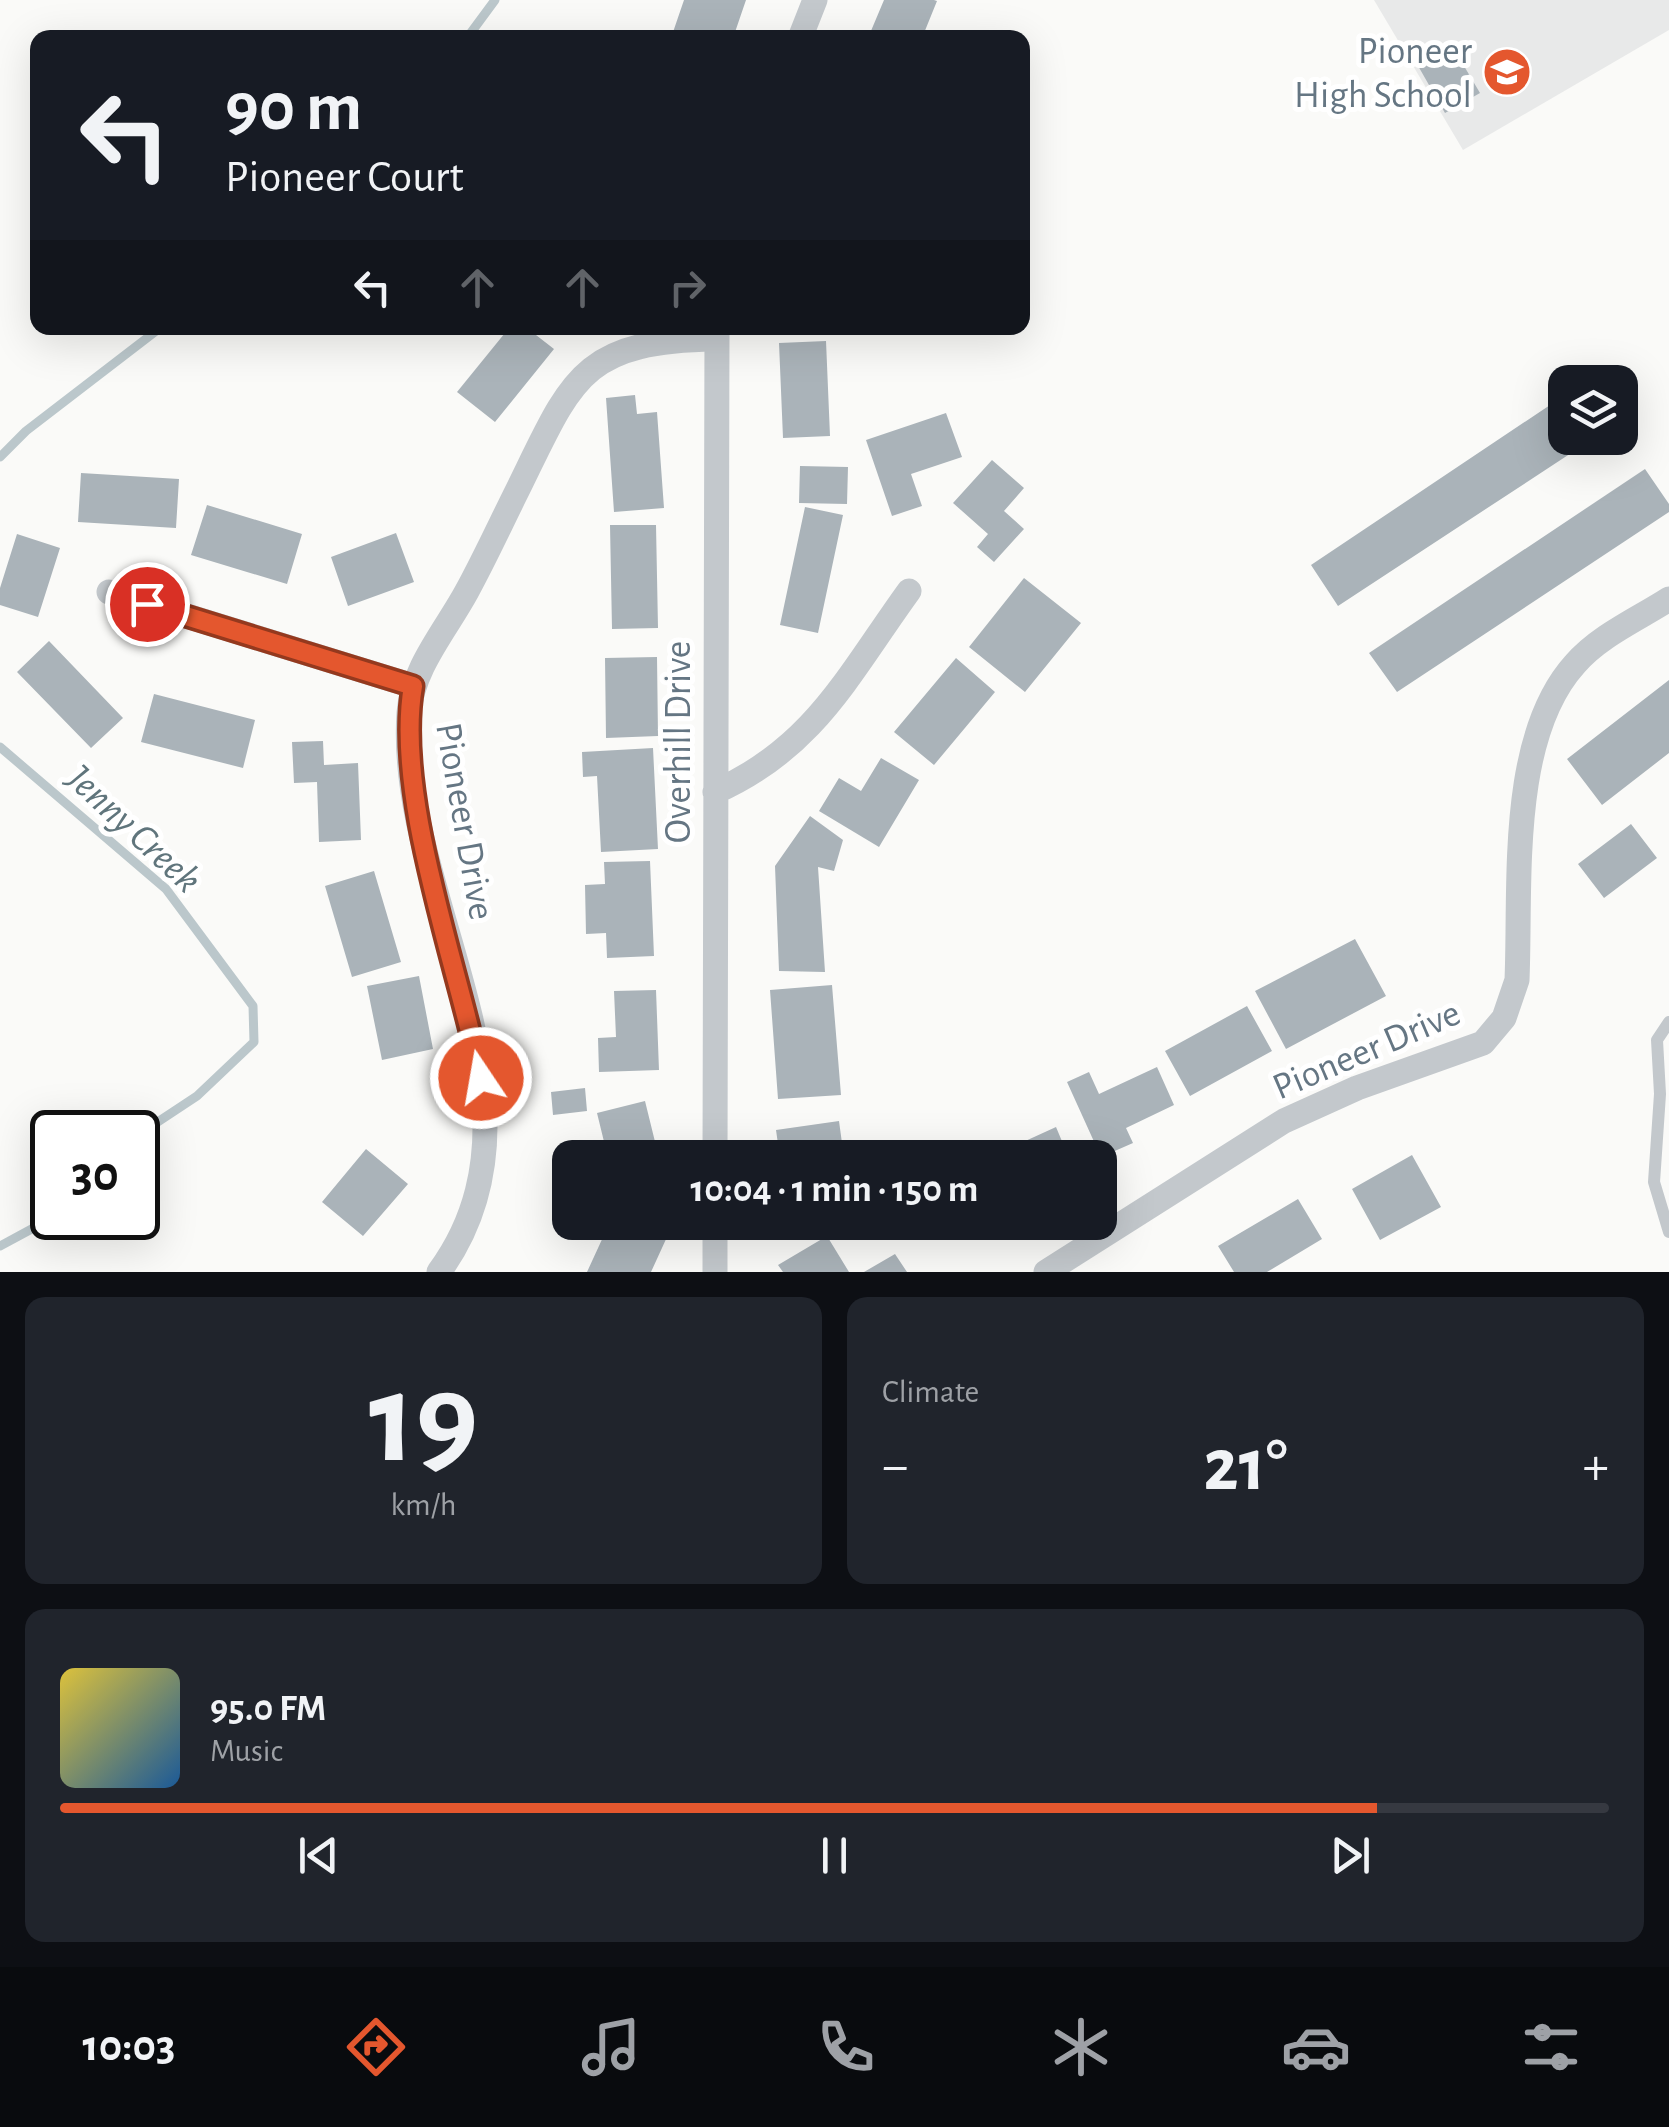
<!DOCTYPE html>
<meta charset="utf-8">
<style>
body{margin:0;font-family:"Alegreya Sans",sans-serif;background:#20242c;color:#f1f3f6;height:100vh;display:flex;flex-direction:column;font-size:38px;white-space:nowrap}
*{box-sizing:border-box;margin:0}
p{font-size:32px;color:#9ea1a6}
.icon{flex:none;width:55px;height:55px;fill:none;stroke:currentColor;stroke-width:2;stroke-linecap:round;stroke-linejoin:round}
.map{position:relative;height:1272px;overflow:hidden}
.side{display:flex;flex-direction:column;gap:25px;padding:25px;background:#0d0f14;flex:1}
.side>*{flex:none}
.banner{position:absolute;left:30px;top:30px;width:1000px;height:305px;border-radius:20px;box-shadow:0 10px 40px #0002;background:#171b24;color:#f1f3f6;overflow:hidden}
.fabs{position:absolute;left:1548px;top:365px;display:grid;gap:20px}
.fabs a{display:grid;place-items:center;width:90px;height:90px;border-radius:20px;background:#171b24;box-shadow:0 10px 40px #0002;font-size:50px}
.speed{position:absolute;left:30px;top:1110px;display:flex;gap:20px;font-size:50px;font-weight:700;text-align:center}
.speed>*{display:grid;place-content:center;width:130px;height:130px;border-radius:50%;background:#171b24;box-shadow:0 10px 40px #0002;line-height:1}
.speed .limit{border:5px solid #111;border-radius:15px;background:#fff;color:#111}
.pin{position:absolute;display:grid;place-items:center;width:85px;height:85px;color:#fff;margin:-42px;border:5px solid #fff;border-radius:50%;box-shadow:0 2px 10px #0007}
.me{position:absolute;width:110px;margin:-55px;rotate:348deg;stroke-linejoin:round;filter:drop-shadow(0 0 8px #0008)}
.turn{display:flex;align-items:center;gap:35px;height:210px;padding:0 30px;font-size:45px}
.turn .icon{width:130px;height:130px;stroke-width:2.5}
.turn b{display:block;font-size:70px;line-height:85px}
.lanes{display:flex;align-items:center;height:95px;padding:0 30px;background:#0003;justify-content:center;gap:50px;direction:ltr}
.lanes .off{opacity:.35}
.big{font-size:75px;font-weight:700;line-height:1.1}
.side .card{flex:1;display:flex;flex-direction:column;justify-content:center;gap:15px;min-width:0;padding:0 35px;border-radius:20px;background:#20242c}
.side .dial{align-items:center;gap:0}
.dial b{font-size:130px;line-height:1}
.song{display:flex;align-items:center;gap:30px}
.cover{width:120px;height:120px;border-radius:15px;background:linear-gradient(135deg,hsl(50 70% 55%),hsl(210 70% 35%))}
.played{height:10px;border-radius:5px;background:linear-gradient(90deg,#e4572e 85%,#363941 85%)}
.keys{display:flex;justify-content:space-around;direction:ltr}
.heat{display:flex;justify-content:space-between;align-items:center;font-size:55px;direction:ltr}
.side .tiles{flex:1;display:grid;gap:25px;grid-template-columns:1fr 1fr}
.card:last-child{grid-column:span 2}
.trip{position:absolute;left:552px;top:1140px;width:565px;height:100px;border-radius:20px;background:#171b24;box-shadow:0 10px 40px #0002;font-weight:700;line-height:100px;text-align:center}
.tab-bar{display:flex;height:160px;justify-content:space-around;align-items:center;background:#090b0e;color:#9ea1a6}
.tab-bar .icon{width:70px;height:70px}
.tab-bar .current{color:#e4572e}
.tab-bar b{font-size:45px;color:#f1f3f6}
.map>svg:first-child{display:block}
</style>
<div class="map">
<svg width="1669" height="1272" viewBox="0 0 1669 1272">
<rect width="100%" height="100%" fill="#fafaf8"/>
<path fill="#e8e9e9" d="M1374,0H1669V30L1463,150Z"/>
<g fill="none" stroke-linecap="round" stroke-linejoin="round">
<path stroke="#bbc7cb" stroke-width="9" d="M467,38L495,0
M0,457L26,431L160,328
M0,747L166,889L253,1006L254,1042L197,1096L138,1135
M0,1246L39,1225L52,1210"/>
</g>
<path fill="#aab3b9" d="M684,0H746L733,38H671Z
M884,0H934L937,1L922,38H868Z
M1451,44L1480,93L1445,113L1417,64Z
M509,328H527L554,349L495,422L457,392Z
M826,341L830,436L783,438L779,343Z
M635,395L637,414L657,412L664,508L614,512L606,398Z
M1565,395V438H1594L1338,606L1311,565Z
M946,413L962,457L911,474L922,506L892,516L866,440Z
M992,460L1024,488L1004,511L1024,529L994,562L977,547L988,534L953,503Z
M800,466L848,467L847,504L799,503Z
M1645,469L1669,504V512L1397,692L1369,653Z
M81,473L179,479L176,528L78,522Z
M207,505L302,534L287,584L191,555Z
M805,507L843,515L818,633L780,625Z
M610,525H656L658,628L612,629Z
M396,533L414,582L348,606L331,557Z
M17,534L60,548L38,617L0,605V588Z
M1024,578L1081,623L1025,692L969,647Z
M49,641L123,718L91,748L17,672Z
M657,657L658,736L606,738L605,658Z
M956,658L995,692L934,765L894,732Z
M1669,680V753L1602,805L1567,759Z
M154,694L255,720L243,768L141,742Z
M323,741L324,765L358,763L361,840L319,842L317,782L294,783L292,742Z
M653,748L658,849L601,852L597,776L583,777L582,752Z
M881,758L919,780L879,847L819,811L839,778L861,791Z
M810,816L843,840L834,871L818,867L825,972L779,971L775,866Z
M1631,824L1657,858L1604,898L1578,864Z
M650,861L654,956L607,958L606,933L586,934L585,885L605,884L604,862Z
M374,871L401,962L352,977L325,886Z
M1355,939L1386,996L1286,1049L1255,991Z
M419,976L433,1049L382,1060L367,986Z
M832,985L841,1095L778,1099L770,990Z
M656,990L659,1070L599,1072L598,1038L616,1037L614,991Z
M1247,1006L1272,1051L1190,1096L1165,1051Z
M1157,1067L1174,1105L1126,1128L1133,1143L1101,1157L1067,1082L1089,1072L1099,1094Z
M585,1088L587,1111L553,1115L551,1092Z
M645,1101L659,1158H608L597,1113Z
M839,1121L844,1158H780L776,1130Z
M1056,1127L1069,1158H988Z
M366,1149L408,1184L363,1236L322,1202Z
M1412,1155L1441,1207L1380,1240L1352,1189Z
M1298,1199L1322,1239L1267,1272H1234L1218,1246Z
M610,1222H635L667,1237L651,1272H587Z
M781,1222H832V1225L783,1232Z
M827,1236L849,1272H783L778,1265Z
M895,1254L907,1272H864Z"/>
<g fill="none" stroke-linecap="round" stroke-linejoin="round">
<path stroke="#c3c8cc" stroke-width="12" d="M1669,1022L1657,1040L1660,1094L1654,1182L1669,1232"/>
<path stroke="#c3c8cc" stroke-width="25" d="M800,38L815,0
M109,592L413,686
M715,792C814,748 848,675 909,591
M715,1158L717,328
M439,1272C563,1103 396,896 409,713C412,668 446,630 467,591C485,558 501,523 518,489C572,379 581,341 715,339
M715,1272V1222
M1046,1272L1284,1121L1357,1088L1483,1043L1504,1018L1517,980C1521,885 1508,738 1575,664C1599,636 1638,619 1669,599"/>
</g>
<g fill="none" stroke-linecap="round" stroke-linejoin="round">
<g stroke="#94391e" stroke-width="25">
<path id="route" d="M147,604L413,686C394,796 458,966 481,1078"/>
</g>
<use href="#route" stroke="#e4572e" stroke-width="18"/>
</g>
<defs>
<g id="school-disc" transform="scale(2.5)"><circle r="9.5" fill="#e4572e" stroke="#fff"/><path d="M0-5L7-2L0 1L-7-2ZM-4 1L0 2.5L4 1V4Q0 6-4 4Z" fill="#fff"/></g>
</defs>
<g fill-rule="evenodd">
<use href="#school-disc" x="1507" y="72"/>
</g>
<g text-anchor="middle" stroke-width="10" stroke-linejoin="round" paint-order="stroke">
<g font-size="38" fill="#657683" stroke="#fff" text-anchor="end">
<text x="1472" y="63">Pioneer<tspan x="1472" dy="44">High School</tspan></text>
</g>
<g font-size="38" fill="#657683" stroke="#fff">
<text transform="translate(677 742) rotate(-90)" y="13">Overhill Drive</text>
<text transform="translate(466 821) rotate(80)" y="13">Pioneer Drive</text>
<text transform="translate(1366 1049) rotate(-23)" y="13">Pioneer Drive</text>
</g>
<g font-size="40" font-style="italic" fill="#60757c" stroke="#fff">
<text transform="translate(135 828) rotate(43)" y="14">Jenny Creek</text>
</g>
</g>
</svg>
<div class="fabs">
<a><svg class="icon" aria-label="layers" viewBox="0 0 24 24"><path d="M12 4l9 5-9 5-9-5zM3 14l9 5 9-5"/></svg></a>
</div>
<div class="speed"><div class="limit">30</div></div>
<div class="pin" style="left:147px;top:604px;background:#d93025"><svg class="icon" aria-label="arrive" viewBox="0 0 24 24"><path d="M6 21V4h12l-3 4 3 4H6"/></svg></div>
<svg class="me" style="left:481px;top:1078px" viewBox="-20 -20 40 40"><circle r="17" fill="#e4572e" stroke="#fff" stroke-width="3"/><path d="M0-11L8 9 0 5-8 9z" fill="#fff"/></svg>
<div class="trip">10:04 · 1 min · 150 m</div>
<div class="banner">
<div class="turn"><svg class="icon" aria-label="left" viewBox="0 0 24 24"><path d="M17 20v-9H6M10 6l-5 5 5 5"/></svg><div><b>90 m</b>Pioneer Court</div></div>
<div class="lanes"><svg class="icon" aria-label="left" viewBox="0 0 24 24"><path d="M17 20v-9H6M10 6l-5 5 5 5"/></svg><svg class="icon off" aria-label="ahead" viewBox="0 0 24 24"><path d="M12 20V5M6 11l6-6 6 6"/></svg><svg class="icon off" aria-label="ahead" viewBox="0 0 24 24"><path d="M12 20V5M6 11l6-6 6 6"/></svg><svg class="icon off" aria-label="right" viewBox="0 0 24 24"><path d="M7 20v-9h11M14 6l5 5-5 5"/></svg></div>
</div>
</div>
<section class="side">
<div class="tiles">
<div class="card dial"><b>19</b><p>km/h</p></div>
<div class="card"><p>Climate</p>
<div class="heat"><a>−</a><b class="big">21°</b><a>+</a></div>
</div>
<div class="card">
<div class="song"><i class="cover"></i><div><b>95.0 FM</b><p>Music</p></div></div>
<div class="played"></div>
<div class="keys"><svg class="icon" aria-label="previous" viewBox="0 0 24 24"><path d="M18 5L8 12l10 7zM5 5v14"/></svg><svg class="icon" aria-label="pause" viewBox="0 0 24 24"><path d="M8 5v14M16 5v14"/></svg><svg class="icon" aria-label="next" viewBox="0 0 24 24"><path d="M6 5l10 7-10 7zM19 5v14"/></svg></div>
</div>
</div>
</section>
<nav class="tab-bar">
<b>10:03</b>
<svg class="icon current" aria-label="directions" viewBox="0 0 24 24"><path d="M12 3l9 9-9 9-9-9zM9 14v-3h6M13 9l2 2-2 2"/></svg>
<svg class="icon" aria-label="music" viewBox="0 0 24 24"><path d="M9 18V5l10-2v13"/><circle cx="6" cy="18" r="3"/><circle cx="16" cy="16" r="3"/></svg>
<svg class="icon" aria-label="phone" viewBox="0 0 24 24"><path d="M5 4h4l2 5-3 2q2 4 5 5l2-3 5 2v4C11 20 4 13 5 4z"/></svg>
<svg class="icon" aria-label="climate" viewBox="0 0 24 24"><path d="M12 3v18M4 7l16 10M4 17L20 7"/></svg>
<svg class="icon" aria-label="car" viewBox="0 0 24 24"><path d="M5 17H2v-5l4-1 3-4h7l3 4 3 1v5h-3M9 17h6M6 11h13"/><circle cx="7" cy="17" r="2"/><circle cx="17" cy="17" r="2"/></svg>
<svg class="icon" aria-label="filters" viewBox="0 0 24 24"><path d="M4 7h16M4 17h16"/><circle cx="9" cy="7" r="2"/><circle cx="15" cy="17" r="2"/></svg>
</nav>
